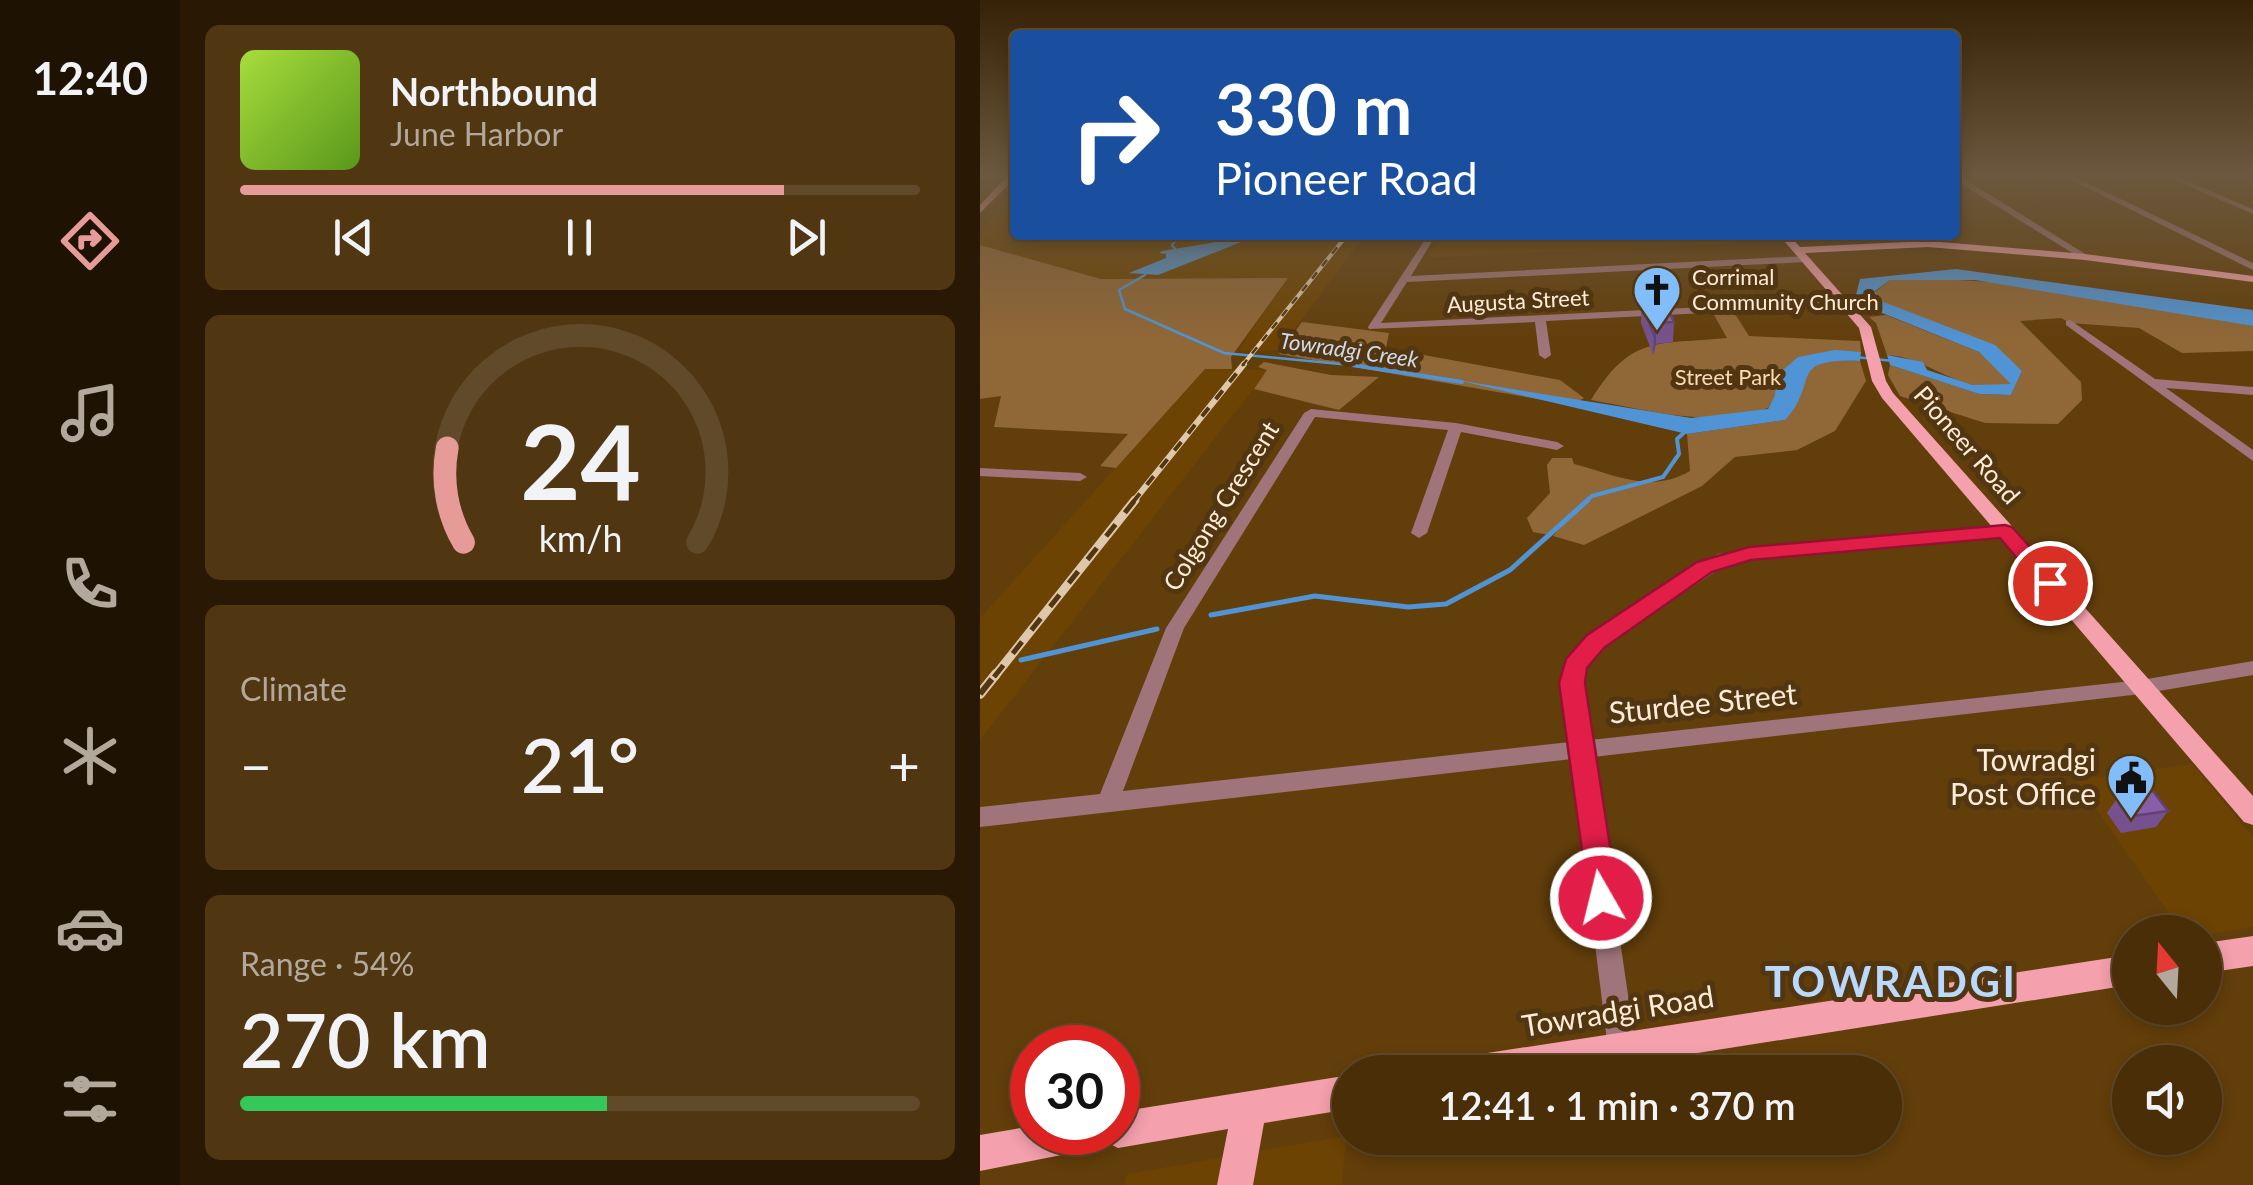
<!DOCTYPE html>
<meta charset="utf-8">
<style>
body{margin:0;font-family:Lato,sans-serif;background:#513612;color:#f1f3f6;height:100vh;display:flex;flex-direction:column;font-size:38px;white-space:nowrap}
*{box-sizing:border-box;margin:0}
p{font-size:32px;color:#b2a89c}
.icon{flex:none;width:55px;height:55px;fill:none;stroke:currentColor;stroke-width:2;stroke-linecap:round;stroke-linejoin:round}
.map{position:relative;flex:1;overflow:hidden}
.side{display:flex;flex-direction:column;gap:25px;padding:25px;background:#291904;width:800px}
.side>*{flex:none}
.hud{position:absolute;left:30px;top:30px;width:950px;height:210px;border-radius:10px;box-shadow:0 5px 15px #0003,0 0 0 2px #614a29;background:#1a4fa0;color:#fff;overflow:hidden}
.needle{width:65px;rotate:342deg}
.tools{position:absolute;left:1132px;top:915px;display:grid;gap:20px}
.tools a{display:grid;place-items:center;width:110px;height:110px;border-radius:50%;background:#4a2e08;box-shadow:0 5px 15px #0003,0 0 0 2px #614a29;font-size:50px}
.speed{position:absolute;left:30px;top:1025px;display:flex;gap:20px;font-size:50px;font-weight:700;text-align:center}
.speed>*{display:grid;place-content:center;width:130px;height:130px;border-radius:50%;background:#4a2e08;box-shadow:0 5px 15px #0003,0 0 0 2px #614a29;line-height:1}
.speed .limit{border:15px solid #d22;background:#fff;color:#111}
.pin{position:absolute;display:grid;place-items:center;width:85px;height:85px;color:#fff;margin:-42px;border:5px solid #fff;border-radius:50%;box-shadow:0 2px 10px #0007}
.me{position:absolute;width:110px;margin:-55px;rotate:352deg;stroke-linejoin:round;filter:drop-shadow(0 0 8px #0008)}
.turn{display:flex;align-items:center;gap:35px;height:210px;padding:0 40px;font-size:45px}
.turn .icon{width:130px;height:130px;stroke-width:2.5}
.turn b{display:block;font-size:70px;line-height:85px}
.big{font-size:75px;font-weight:600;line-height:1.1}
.side .card{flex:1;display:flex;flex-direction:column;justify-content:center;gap:15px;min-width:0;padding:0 35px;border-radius:15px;background:#513612}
.side .dial{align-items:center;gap:0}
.dial svg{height:260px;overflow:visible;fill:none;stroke:#614a29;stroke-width:7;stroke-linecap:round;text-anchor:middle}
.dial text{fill:#f1f3f6;stroke:none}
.song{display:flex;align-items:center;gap:30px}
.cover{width:120px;height:120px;border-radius:15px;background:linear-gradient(135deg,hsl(80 70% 55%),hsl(90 70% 35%))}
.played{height:10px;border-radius:5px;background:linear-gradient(90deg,#e69b98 80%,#614a29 80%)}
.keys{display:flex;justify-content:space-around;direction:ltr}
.heat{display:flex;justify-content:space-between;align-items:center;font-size:55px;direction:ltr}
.charge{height:15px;border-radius:8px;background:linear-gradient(90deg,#34c759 54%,#614a29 0)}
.trip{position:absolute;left:352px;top:1055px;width:570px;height:100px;border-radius:50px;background:#4a2e08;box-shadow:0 5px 15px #0003,0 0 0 2px #614a29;font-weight:600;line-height:100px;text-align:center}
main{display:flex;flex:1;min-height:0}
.tabs{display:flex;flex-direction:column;width:180px;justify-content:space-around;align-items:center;background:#1e1203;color:#b2a89c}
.tabs .icon{width:70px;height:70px}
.tabs .on{color:#e69b98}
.tabs b{font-size:45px;color:#f1f3f6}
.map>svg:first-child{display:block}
</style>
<main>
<nav class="tabs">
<b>12:40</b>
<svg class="icon on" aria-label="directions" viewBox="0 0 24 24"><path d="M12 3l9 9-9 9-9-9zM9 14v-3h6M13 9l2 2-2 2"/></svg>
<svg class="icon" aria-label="music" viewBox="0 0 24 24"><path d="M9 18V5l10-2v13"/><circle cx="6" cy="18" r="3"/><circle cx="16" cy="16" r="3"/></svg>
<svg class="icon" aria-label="phone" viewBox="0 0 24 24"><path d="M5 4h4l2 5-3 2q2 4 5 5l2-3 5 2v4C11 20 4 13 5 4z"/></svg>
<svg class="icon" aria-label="climate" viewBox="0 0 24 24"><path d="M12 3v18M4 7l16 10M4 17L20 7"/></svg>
<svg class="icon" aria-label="car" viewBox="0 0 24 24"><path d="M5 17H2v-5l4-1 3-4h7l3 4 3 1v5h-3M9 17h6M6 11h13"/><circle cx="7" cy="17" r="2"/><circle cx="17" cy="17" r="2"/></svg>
<svg class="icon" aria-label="filters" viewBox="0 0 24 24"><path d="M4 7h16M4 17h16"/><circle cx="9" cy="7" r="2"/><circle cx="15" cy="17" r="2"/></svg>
</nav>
<section class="side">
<div class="card">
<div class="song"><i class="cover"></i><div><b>Northbound</b><p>June Harbor</p></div></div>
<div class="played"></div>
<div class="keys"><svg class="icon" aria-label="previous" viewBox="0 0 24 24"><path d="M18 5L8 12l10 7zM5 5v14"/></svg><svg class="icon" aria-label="pause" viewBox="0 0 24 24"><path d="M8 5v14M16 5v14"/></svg><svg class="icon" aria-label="next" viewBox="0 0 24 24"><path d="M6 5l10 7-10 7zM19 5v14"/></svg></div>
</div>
<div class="card dial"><svg viewBox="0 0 100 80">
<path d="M14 69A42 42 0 1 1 86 69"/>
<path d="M14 69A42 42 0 0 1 9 40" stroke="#e69b98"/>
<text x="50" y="56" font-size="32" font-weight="700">24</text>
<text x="50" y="72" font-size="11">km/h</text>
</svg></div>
<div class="card"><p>Climate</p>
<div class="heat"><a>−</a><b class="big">21°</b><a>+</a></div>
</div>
<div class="card"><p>Range · 54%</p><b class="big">270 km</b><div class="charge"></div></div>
</section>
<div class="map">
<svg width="1273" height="1185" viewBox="0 0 1273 1185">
<rect width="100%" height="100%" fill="#623e0a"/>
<path fill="#6d4303" d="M35,184V235H385L299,350L258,351L307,278L121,279L0,245V234Z
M462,235H747L754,243L447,258Z
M225,369L288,370L0,740V618Z
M1212,764L1273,837V927L1225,935L1202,932L1096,780Z
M366,1136L362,1185H144L147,1174Z"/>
<path fill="#906737" d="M0,245L121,279L308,278L251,357L252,369H225L136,468L120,466L148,434L14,427L21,396L0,399Z
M944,278L1028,283L1273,326V351L1202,353L1159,328L1090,323L1081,318L1040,321L1101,382L1102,400L1078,424L1005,423L920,396L908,375L910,365L999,394L1031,395L1042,371L901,301L895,292L910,280Z
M755,314L769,336L880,341L881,352L818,357L788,408C731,429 668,410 611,400C652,334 676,345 747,338L734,315Z
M906,315L999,352L1032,384C984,399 950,357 907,355L896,323L889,317Z
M322,322L409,333L406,348L580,380L604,398L592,405L299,354Z
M846,360L880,361L886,381L855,431L817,450L755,457L722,486L604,545L573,536L588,518L569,535L553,532L547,518L570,493L567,465L572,458H592L594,464C636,475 670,494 710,471L707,434L805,420L830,369Z
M284,362L351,375L399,377L359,410L274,389L287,370L278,367Z"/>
<path fill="#5194d5" d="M279,235L178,275L149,273L186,258V254L179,253L182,251Z
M976,269L1273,310V326L995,280H910L895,291L901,301L1015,345L1042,371L1031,395L999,394L910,365L907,355L943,362L947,370L993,385L1031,384L999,352L890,308L876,295L880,279Z
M855,350L881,352L880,361C805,358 841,382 805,420L707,434L477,380L711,418L788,409L795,395L797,375L818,357Z"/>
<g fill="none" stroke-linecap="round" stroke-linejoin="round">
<path stroke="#5194d5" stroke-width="2.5" d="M198,253L192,245L200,235
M165,275L139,290L145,309L244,353L381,366
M875,357L914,361"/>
<path stroke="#5194d5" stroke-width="4" d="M366,364L482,382
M605,502L612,496L683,477L699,454L697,439L708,429"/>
<path stroke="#5194d5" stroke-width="5" d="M231,615L335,596L428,607L466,604L530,570L608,500
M41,660L177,629"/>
<path fill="#9f757b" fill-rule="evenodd" d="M0,175H8L0,181Z
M975,175H978L1110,257L1102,259L975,180Z
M1081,175H1091L1273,263V270Z
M1183,175H1193L1273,209V214Z
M448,235H456L431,276L826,256L831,259L826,262L427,282L401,323L865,300L870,303L865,306L566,321L571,355L565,359L559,355L555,322L389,329L388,327Z
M1090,320L1175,379L1273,387V395L1186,388L1273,450V461L1086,325V321Z
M331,409L476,423L577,442L584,446L577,450L481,432L447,533L439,538L431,533L468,430L335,417L204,628L143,791L590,742C584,700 573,680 601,643L738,554L1025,526L1033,531L1025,536L748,563L615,653C594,681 606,708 610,740L1161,680L1273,661V675L1161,694L613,757L656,1049L652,1059L642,1063L632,1059L628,1049L592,759L0,827V807L120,794L186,628L324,413Z
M0,468L100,473L107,477L100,481L0,476Z"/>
<path fill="#f4a0ad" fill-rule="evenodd" d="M28,175L35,178L0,213V205Z
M799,235H809L820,247L948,241L1105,254L1273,276V282L1105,260L948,247L825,253L891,327L906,381L913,393L1273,796V825L1264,822L902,398L892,381L879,328Z
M1273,936V966L1225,973V943Z
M1150,955V985L597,1072H477L482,1060L494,1055Z
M370,1075V1109L284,1123L273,1185H237L248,1129L138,1148L132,1145L0,1171V1135L52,1126V1132H138V1112Z"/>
<g stroke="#dec8ad" stroke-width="4">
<path id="rail-far3" d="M262,366L367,235"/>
</g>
<g stroke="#dec8ad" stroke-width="6">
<path id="rail-far2" d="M153,502L264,364"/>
</g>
<g stroke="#dec8ad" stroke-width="9">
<path id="rail-far1" d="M14,677L155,500"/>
</g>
<g stroke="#dec8ad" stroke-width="10">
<path id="rail" d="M0,694L16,674"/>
</g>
<use href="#rail-far3" stroke="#523611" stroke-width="2.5" stroke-dasharray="8" stroke-linecap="butt"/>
<use href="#rail-far2" stroke="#523611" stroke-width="4" stroke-dasharray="11" stroke-linecap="butt"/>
<use href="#rail-far1" stroke="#523611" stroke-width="5" stroke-dasharray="15" stroke-linecap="butt"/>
<use href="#rail" stroke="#523611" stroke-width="6" stroke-dasharray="19" stroke-linecap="butt"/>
</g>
<path fill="#765190" d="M681,302V310L694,322L693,342L676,344L673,355L661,323V303Z
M1138,797L1188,811L1176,827L1141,833L1127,813Z"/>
<path fill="#604276" d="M676,323V344L673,355L674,335Z"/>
<path fill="#895ea8" stroke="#604276" stroke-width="2.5" d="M681,302L680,310L688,309L694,322L676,323L674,335L661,303Z
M1173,791L1188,811L1153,816L1138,797Z"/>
<linearGradient id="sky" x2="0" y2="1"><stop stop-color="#362206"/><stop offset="0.51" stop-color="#6b583e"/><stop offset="1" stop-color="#6b583e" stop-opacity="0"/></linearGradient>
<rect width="1273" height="341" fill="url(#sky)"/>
<path fill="#e11d48" stroke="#92132f" stroke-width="2.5" d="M1025,525L1032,527L1078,578V588H1062L1020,538L771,560L732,572L624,648L607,668L605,683L638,898L633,909L621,914L610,909L579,683L586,659L607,635L717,562L769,547Z"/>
<defs>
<g id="church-pin" transform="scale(2.5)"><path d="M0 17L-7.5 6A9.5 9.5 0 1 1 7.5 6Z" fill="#80bdfa" stroke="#523611"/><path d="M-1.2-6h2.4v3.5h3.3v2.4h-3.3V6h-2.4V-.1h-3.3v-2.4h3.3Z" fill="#111"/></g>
<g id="civic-pin" transform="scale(2.5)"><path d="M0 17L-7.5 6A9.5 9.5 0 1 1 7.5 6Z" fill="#80bdfa" stroke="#523611"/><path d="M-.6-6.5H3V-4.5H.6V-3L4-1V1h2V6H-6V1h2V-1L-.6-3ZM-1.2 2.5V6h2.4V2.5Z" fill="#111"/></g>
</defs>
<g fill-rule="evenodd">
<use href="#church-pin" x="677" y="290"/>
<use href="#civic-pin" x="1151" y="778"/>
</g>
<g text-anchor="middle" stroke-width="10" stroke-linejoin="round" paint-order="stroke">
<g font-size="22" fill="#feecd8" stroke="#523611" text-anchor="start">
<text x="712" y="285">Corrimal<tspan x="712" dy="25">Community Church</tspan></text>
</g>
<g font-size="22" fill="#feecd8" stroke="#523611">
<text transform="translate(538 301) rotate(-3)" y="8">Augusta Street</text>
</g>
<g font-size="22" font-style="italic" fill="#cdddef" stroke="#523611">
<text transform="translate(369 350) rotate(8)" y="8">Towradgi Creek</text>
</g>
<g font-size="22" fill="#fcdbb6" stroke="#523611">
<text x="748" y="385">Street Park</text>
</g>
<g font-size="25" fill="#feecd8" stroke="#523611">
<text transform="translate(987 445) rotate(49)" y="9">Pioneer Road</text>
<text transform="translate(241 506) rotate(-58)" y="9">Colgong Crescent</text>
</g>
<g font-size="30" fill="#feecd8" stroke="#523611">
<text transform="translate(723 704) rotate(-6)" y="10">Sturdee Street</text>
<text transform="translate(638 1012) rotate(-9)" y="10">Towradgi Road</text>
</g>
<g font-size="30" fill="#feecd8" stroke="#523611" text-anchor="end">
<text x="1116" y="771">Towradgi<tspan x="1116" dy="34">Post Office</tspan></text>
</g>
<g font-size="42" font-weight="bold" letter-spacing="2.5" fill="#b9dafd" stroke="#523611">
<text x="911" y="997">TOWRADGI</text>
</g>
</g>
</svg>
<div class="tools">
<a><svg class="needle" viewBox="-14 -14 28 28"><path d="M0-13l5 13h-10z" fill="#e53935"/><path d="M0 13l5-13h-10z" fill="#b2a89c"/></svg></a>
<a><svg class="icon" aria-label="sound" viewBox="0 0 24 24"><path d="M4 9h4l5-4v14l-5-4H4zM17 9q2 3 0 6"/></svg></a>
</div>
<div class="speed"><div class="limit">30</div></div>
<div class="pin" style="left:1070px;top:583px;background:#d93025"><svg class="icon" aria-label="arrive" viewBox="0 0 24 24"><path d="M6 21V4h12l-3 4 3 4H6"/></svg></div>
<svg class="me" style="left:621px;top:898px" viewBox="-20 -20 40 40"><circle r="17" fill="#e11d48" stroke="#fff" stroke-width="3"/><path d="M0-11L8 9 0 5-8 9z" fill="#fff"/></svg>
<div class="trip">12:41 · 1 min · 370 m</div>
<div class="hud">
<div class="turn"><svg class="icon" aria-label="right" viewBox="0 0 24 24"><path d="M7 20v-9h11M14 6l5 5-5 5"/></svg><div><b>330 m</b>Pioneer Road</div></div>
</div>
</div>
</main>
